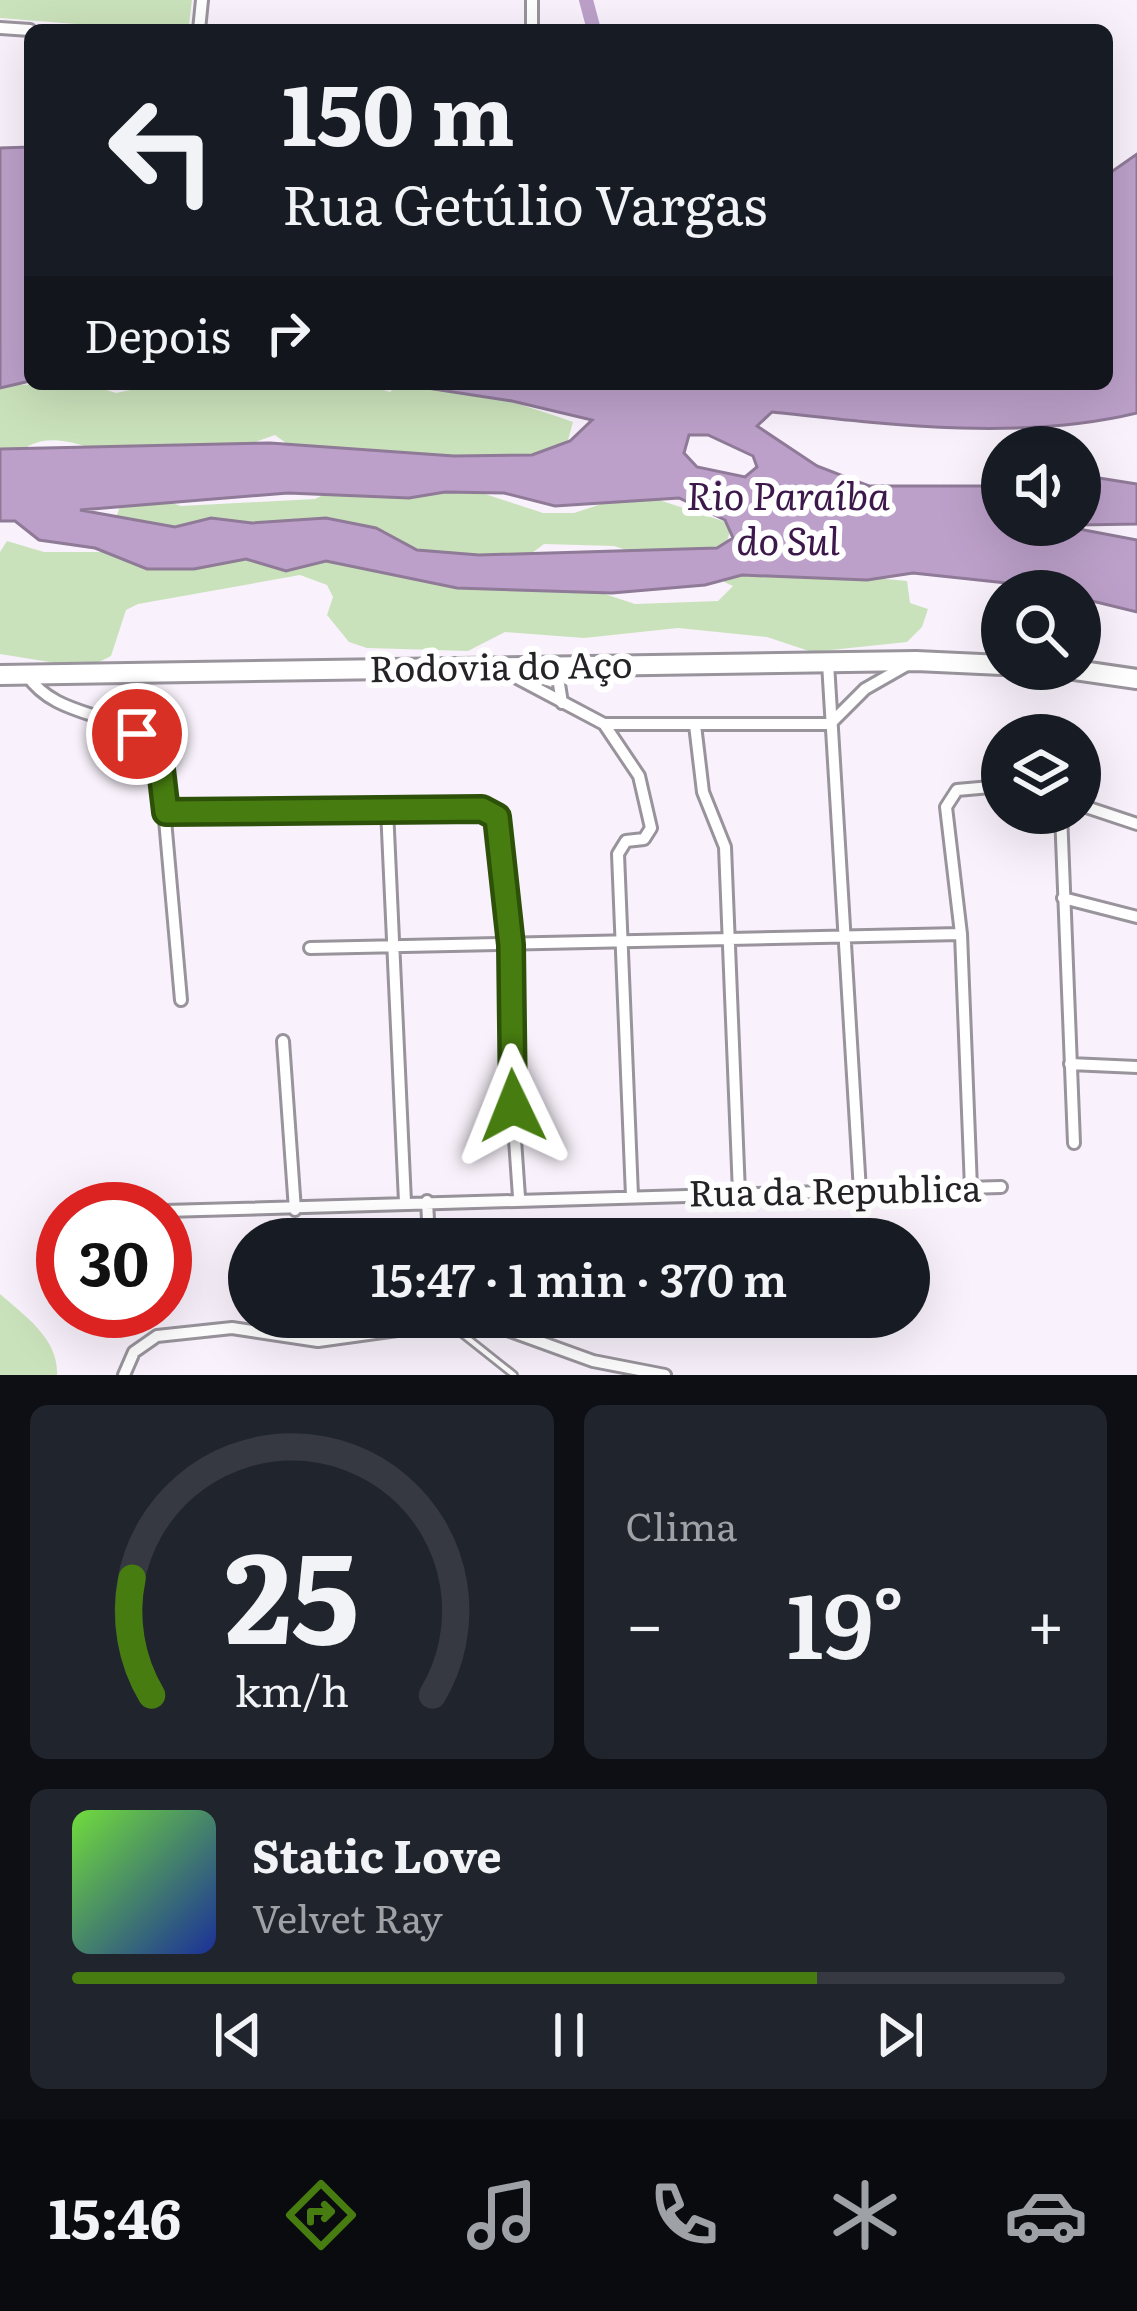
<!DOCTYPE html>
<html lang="pt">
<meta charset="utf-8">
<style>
body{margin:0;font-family:Literata,serif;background:#20242c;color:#f1f3f6;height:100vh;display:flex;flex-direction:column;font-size:45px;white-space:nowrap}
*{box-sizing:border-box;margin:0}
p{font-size:39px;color:#9ea1a6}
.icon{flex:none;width:66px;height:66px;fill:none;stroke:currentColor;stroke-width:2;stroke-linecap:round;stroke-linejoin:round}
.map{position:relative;height:1375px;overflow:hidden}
.drawer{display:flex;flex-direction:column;gap:30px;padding:30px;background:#0d0f14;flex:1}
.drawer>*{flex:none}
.banner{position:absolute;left:24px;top:24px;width:1089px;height:366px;border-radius:18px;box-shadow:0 12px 48px #0002;background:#171b24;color:#f1f3f6;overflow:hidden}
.fabs{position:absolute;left:981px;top:426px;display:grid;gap:24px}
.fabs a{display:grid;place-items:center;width:120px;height:120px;border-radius:50%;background:#171b24;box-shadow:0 12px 48px #0002;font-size:60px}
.speed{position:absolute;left:36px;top:1182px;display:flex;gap:24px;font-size:60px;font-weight:700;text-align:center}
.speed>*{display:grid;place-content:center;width:156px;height:156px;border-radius:50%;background:#171b24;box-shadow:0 12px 48px #0002;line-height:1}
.speed .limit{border:18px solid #d22;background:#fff;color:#111}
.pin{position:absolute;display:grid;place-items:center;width:102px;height:102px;color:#fff;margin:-51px;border:6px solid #fff;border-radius:50%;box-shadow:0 3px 12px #0007}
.me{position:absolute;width:132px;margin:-66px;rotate:358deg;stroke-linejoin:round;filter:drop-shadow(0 0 9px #0008)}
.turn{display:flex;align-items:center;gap:42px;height:252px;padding:0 60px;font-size:54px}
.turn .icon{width:156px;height:156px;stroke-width:2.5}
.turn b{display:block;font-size:84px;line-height:102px}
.then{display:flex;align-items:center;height:114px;padding:0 60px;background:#0003;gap:24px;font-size:45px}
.big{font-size:90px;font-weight:600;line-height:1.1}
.drawer .widget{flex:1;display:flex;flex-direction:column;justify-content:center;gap:18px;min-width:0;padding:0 42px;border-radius:18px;background:#20242c}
.drawer .dial{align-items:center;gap:0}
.dial svg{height:312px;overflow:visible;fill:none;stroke:#363941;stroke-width:7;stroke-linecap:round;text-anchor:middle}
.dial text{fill:#f1f3f6;stroke:none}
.song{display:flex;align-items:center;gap:36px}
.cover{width:144px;height:144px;border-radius:18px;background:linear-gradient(135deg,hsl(100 70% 55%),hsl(230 70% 35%))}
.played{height:12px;border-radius:6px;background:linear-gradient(90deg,#477d10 75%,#363941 75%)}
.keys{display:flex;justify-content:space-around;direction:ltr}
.heat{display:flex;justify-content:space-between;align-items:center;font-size:66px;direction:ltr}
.drawer .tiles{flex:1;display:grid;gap:30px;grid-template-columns:1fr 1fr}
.widget:last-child{grid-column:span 2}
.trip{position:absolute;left:228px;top:1218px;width:702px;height:120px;border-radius:60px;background:#171b24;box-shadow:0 12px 48px #0002;font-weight:600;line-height:120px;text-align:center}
.dock{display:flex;height:192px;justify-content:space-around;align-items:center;background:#090b0e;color:#9ea1a6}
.dock .icon{width:84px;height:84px}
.dock .selected{color:#477d10}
.dock b{font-size:54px;color:#f1f3f6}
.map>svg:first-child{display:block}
</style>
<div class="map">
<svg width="1137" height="1375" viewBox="0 0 1137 1375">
<rect width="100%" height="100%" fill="#f9f2fc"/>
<path fill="#cae2bb" d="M0,0H192L189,25L152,30L0,18Z
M87,384L116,393L158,384H366L390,392L398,384C461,384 514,402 573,422L568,440L461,486L543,513H574L620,498L650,497L732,524L724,552L678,567L614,546L544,544L516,565L520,587L537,592L541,583H571L635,604L718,601L733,586L724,582L730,564L907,581L910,603L928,609L922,627L907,642L812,652L767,637L678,628L584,638L505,632L468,651L367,648L349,642L327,615L333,597L327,585L300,575L138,604L126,610L111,656L87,668L0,654V552L7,541L44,552H105L123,497L135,491L181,506L315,499L327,493L324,471L275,435C227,453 180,464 128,458C94,454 62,429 28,446L22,464L0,461V385Z
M0,1294C25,1316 59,1339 57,1375H0Z"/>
<path fill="#bca0c9" stroke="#8f7a98" stroke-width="3" fill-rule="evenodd" d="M30,147V381L0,388V148Z
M1137,154V413C1022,441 889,425 772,412L757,426L817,466L869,486H1002V525H1078L1063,526L1137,540V612L1080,598V591L913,573L867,580L742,575L705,585L612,593L457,588L326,561L286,571L246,559L194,569H147L95,548L39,540L15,521H0V449L270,443L454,456L532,455L570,441L592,420L512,401L401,384H1107V175ZM689,435H708L753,456L757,467L745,477L697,467L684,453ZM445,492L504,493L555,506L679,498L725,520L733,538L717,548L479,555L417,550L376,528L326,518L252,523L211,518L175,527L80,510L288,493L409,498Z
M1080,475L1137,484V524L1080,525Z"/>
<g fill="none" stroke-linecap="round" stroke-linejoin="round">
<path stroke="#bca0c9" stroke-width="14" d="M586,0L594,30"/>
<g stroke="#99939c" stroke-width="10">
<path id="lane" d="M451,1325L514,1375"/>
</g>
<g stroke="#99939c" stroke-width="16">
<path id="street" d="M0,28L30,30
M199,30L202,0
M532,30V0
M828,663L860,1191
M556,665L562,703
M504,671L604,724H830L865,689L907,665
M27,675C58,722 125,709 159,752L181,1000
M604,724L639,776L651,828L644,839L626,841L618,854L632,1196
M695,725L703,792L725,847L739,1193
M1080,805L1137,824
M387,809L405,1202
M166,812L481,809L497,817L511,945V1082L519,1197
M1061,813L1074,1143
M1063,898L1137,917
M310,948L961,934
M283,1041L295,1210
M1070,1064L1137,1067
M971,1188L961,934L946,807L957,790L1002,786
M427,1201L429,1239
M165,1211L1001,1187
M124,1375L134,1352L157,1336L232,1328L318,1341L462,1321L488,1323L593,1361L665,1375"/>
</g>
<g stroke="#99939c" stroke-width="24">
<path id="highway" d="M1068,669L1137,679
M0,675L916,661L1002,665"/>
</g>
<use href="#lane" stroke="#fff" stroke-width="4.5"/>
<use href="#street" stroke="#fff" stroke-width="10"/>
<use href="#highway" stroke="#fff" stroke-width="18"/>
</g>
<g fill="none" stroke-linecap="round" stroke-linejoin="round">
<g stroke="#2e510a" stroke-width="30">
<path id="route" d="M137,734L159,752L166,812L482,809L497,817L511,945L513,1106"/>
</g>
<use href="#route" stroke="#477d10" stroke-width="21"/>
</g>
<g text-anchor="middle" stroke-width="12" stroke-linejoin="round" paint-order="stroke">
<g font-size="36" fill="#252326" stroke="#fff">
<text transform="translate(501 667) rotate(-1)" y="13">Rodovia do Aço</text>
<text transform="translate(835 1191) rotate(-1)" y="13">Rua da Republica</text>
</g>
<g font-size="39" font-style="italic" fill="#3c184b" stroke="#fff">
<text x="788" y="510">Rio Paraíba<tspan x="788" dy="45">do Sul</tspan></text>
</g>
</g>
</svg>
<div class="fabs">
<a><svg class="icon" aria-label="sound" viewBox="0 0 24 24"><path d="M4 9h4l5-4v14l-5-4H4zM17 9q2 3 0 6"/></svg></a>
<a><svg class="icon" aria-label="search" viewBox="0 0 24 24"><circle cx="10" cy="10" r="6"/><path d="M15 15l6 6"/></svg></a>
<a><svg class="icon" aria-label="layers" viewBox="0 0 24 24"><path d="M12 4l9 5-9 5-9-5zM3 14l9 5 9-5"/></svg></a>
</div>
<div class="speed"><div class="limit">30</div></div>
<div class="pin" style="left:137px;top:734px;background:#d93025"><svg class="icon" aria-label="arrive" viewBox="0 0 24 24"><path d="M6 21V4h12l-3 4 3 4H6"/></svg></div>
<svg class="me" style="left:513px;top:1106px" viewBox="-20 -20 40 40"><path d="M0-17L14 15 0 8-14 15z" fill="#477d10" stroke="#fff" stroke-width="4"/></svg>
<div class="trip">15:47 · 1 min · 370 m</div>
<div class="banner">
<div class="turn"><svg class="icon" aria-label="left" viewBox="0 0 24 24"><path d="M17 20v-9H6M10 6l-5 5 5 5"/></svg><div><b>150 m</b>Rua Getúlio Vargas</div></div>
<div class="then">Depois<svg class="icon" aria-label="right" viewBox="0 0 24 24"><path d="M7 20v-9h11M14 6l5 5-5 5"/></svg></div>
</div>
</div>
<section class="drawer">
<div class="tiles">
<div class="widget dial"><svg viewBox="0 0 100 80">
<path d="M14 69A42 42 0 1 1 86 69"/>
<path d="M14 69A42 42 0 0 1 9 39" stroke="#477d10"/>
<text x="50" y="56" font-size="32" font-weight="700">25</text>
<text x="50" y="72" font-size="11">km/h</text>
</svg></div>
<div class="widget"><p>Clima</p>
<div class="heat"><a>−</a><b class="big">19°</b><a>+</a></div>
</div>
<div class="widget">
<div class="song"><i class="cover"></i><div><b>Static Love</b><p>Velvet Ray</p></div></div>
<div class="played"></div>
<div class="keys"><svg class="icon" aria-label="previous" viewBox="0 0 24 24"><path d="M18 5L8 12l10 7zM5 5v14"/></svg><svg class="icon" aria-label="pause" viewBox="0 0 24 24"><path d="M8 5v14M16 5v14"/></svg><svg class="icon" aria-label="next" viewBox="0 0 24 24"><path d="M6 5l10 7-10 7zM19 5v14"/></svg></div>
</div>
</div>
</section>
<nav class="dock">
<b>15:46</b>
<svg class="icon selected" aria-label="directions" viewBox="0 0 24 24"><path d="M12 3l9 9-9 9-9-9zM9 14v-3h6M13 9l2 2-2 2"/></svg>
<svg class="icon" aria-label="music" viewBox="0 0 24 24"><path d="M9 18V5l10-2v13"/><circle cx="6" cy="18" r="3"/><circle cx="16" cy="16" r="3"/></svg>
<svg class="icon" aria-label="phone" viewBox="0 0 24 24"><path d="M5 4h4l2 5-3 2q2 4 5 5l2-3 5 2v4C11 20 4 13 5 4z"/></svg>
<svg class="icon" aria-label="climate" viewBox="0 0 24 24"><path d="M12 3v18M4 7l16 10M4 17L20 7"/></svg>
<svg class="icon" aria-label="car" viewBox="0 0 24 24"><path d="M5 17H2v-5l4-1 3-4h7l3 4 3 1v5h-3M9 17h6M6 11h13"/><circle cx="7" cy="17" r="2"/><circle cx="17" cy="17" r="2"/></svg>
</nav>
